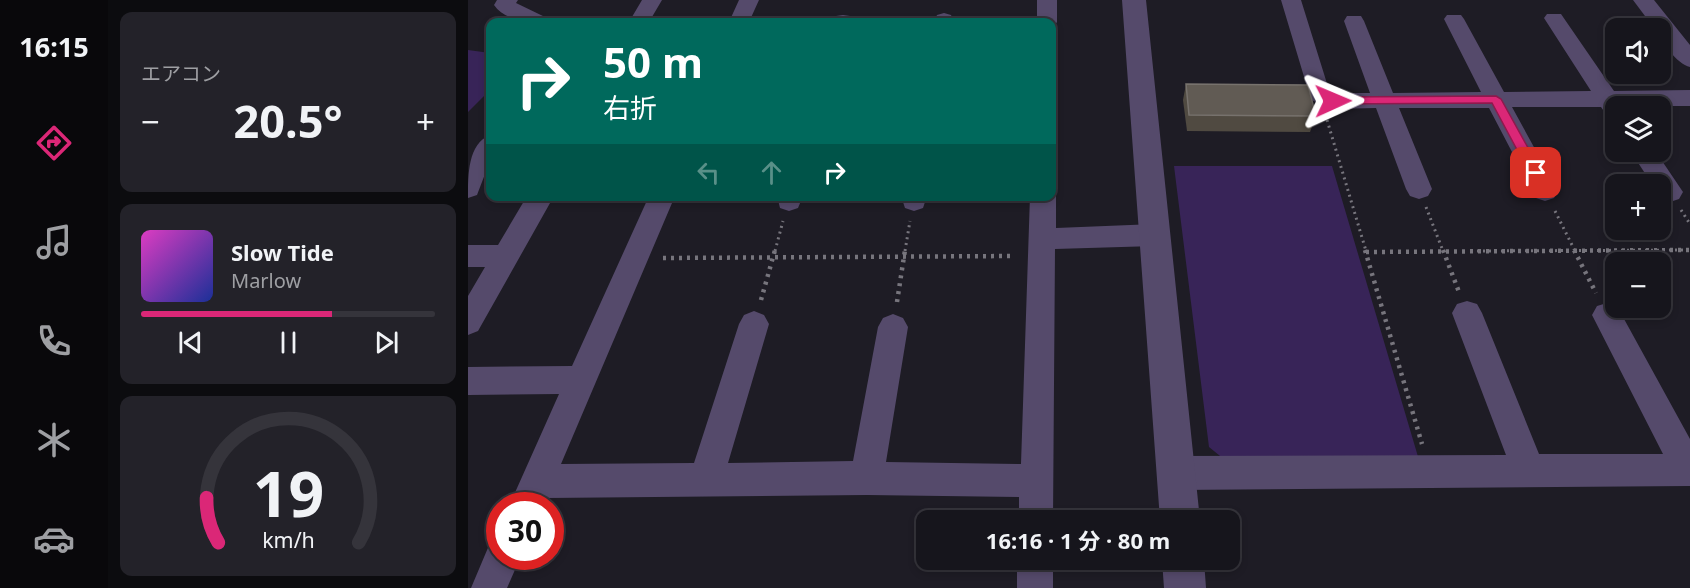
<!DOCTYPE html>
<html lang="ja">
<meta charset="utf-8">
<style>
body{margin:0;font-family:"Noto Sans","Noto Sans JP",sans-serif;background:#232229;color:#f1f3f6;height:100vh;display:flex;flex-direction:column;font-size:22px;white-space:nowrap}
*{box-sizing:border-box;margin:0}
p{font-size:20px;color:#9e9fa3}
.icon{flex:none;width:33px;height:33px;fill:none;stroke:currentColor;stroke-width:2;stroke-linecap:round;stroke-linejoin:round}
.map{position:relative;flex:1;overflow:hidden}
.panel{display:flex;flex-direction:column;gap:12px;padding:12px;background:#0c0c0f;width:360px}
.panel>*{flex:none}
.top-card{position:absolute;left:18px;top:18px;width:570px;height:183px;border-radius:12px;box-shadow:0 3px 9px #0003,0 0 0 2px #35343b;background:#00695c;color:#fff;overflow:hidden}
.buttons{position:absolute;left:1137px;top:18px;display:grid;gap:12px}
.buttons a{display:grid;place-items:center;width:66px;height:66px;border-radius:12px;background:#16151c;box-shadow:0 3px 9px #0003,0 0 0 2px #35343b;font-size:30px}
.speed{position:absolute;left:18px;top:492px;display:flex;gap:12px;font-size:30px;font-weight:700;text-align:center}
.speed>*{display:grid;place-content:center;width:78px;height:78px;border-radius:50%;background:#16151c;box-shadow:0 3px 9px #0003,0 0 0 2px #35343b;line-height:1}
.speed .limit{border:9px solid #d22;background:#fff;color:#111}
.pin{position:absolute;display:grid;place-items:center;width:51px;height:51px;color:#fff;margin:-26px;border-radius:12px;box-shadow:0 3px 9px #0006}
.me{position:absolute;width:66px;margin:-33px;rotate:89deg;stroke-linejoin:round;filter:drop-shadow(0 0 4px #0008)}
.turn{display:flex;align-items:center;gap:21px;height:126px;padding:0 18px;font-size:27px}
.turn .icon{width:78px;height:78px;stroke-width:2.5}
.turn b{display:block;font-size:42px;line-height:51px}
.lanes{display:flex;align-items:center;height:57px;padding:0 18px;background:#0003;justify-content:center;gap:30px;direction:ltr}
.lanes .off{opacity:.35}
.big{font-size:45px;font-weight:700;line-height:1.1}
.panel .widget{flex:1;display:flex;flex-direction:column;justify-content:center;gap:9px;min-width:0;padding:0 21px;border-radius:12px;background:#232229}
.panel .dial{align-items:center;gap:0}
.dial svg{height:156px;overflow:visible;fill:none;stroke:#35343b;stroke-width:7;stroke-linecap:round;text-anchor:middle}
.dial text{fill:#f1f3f6;stroke:none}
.song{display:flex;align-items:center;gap:18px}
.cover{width:72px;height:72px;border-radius:9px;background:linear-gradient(135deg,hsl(310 70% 55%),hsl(230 70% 35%))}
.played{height:6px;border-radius:3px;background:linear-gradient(90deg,#db2777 65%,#35343b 65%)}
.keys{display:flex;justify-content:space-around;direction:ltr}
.heat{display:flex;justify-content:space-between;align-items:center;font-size:33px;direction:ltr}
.trip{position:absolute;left:448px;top:510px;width:324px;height:60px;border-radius:12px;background:#16151c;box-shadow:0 3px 9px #0003,0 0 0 2px #35343b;font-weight:700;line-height:60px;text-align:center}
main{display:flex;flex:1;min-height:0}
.dock{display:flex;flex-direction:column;width:108px;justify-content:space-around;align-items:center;background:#09080b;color:#9e9fa3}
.dock .icon{width:42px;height:42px}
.dock .selected{color:#db2777}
.dock b{font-size:27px;color:#f1f3f6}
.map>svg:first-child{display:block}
</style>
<main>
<nav class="dock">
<b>16:15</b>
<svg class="icon selected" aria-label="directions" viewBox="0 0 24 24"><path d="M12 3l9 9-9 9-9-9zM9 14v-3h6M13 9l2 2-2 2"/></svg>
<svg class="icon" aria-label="music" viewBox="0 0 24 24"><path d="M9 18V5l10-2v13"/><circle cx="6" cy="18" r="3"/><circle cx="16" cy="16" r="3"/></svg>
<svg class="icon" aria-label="phone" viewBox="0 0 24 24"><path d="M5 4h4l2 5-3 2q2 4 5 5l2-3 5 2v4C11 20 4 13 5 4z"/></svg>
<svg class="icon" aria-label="climate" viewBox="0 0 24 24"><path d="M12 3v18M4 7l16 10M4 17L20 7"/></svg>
<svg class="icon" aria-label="car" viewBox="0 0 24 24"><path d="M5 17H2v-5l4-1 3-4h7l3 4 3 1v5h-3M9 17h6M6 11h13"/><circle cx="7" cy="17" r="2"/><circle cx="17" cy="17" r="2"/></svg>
</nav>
<section class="panel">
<div class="widget"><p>エアコン</p>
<div class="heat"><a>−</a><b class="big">20.5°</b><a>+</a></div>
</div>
<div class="widget">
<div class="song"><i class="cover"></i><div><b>Slow Tide</b><p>Marlow</p></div></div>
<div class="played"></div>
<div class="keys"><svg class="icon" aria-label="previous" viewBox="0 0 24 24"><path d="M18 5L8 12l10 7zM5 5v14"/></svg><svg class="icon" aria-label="pause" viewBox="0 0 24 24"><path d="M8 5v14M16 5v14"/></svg><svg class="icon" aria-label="next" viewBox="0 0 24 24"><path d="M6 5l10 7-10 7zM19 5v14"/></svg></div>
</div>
<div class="widget dial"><svg viewBox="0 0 100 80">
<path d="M14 69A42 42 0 1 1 86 69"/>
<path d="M14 69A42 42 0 0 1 8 46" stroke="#db2777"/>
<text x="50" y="56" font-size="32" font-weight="700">19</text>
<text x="50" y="72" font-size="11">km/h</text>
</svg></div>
</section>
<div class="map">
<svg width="1222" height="588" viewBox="0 0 1222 588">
<rect width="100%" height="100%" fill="#1e1c25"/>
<path fill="#382458" d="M0,50L22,53V90L0,112Z
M706,166H864L951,460H757L741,447Z"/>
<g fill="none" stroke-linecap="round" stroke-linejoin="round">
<path stroke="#77757d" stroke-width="3" stroke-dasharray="2 4" stroke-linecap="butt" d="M859,120L898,251
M958,207L975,251
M1213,210L1222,224
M1087,211L1107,251
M307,251L315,221
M437,251L442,221
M1009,251L1222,250"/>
<path stroke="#77757d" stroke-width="4.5" stroke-dasharray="3 5" stroke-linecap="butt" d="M897,250L954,444
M975,250L991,292
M1106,250L1128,293
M898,252L1222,250
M195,258L547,256
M293,300L307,250
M429,302L437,250"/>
<path fill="#554a6b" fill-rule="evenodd" d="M29,0H50L48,3L77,17L80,22C63,24 37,21 26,5Z
M174,0H194L181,22H161Z
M271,0H291L281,22H261Z
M569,0H589V22L586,27H584V22H569Z
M813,0H833L861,90L868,93H902L876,21L879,16H893L896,21L925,93L1013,92L976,19L979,15H993L996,19L1036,92L1123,91L1076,18L1079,14H1093L1146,91L1222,90V106H1148V119L1140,117L1133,107H1044L1090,191L1086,198L1077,201L1068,198L1021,108H931L964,189L960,196L951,199L942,196L938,189L908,108L865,109L843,100Z
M1165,0H1186L1222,45V67C1209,64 1192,42 1192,28H1186Z
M476,13L483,15L486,22H466L469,15Z
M375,15L382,16L384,22H364L368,16Z
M22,135V161L9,195L0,198C0,174 0,144 22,135Z
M1163,152H1188L1215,192L1211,199L1202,202L1193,199L1192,184H1184Z
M584,189L588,196V228L687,224L696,228L700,235L696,242L687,246L587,249L585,520H551V497L399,495L79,498L76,506H41L91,394L0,395V367L104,366L181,196H207L93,464L226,463L271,324L276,315L286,311L296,315L301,324L260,463L385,461L410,327L415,318L425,314L435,318L440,327L418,462L553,464L562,196H584Z
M59,196H86L10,331L0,335V296L17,267H0V245H30Z
M309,196H335L330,208L321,211L312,208Z
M433,196H459L455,208L446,211L437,208Z
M999,301L1009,304L1014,313L1071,454H1195L1124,315L1129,306L1139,303L1150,308L1222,439V486L708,490L696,485L691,473L696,461L708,456L1038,455L984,313L989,304Z
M32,540V556H53L39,588H3L22,543Z
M549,560H585V588H549Z"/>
<path fill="#554a6b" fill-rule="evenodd" d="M654,0H678L732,520H692Z
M694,560H736L738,588H696Z"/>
</g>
<path fill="#504a41" d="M718,84L848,116L842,132L719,131L715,100Z"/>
<path fill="#615b54" stroke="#77726d" stroke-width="1.5" d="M718,84L840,85L848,116L721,115Z"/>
<path fill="#db2777" stroke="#8e194d" stroke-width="1.5" d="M1028,96L1033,99L1074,173L1072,176H1063L1024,103L865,104L860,101L865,97Z"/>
</svg>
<div class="buttons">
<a><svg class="icon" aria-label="sound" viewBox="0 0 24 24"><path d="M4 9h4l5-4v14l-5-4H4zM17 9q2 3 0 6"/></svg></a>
<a><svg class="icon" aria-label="layers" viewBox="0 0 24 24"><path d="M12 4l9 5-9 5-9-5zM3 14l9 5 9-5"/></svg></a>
<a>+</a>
<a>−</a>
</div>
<div class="speed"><div class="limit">30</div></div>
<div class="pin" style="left:1068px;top:173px;background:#d93025"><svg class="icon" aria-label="arrive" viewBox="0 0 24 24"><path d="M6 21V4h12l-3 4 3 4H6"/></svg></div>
<svg class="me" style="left:865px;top:101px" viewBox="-20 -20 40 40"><path d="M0-17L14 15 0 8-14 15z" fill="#db2777" stroke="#fff" stroke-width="4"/></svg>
<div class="trip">16:16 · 1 分 · 80 m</div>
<div class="top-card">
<div class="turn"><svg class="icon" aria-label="right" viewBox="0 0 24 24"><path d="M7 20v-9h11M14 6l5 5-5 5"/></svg><div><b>50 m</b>右折</div></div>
<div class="lanes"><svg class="icon off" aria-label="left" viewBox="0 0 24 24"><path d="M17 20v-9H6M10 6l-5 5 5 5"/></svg><svg class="icon off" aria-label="ahead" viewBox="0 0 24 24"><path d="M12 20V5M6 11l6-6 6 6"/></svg><svg class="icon" aria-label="right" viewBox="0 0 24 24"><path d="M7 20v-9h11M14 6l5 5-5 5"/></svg></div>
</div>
</div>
</main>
